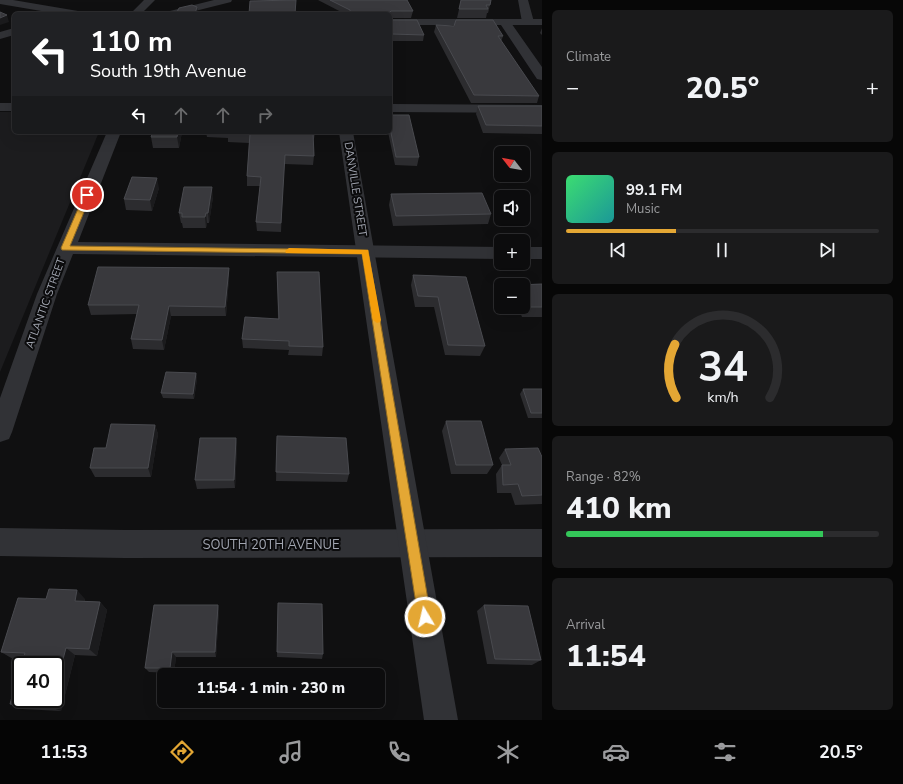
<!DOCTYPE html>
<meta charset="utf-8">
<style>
body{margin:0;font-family:"Nunito Sans",sans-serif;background:#1a1a1b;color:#f1f3f6;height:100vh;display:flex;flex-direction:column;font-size:15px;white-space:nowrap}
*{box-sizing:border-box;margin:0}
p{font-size:13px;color:#9a9b9d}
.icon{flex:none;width:22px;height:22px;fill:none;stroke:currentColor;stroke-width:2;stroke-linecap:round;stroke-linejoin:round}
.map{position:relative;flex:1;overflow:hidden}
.sheet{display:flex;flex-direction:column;gap:10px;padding:10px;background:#070707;width:361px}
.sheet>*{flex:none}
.top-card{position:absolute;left:12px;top:12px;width:380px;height:122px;border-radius:6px;box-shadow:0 4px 16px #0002,0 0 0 1px #2c2c2e;background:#202124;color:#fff;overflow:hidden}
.needle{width:26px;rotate:301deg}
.controls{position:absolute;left:494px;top:146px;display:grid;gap:8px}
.controls a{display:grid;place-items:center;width:36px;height:36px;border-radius:6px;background:#0c0c0d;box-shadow:0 4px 16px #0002,0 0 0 1px #2c2c2e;font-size:20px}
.speed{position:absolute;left:12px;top:656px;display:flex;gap:8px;font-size:20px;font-weight:700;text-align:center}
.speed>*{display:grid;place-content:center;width:52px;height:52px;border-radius:50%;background:#0c0c0d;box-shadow:0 4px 16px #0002,0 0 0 1px #2c2c2e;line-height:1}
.speed .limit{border:2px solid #111;border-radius:6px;background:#fff;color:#111}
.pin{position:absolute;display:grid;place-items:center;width:34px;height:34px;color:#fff;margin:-17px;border:2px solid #fff;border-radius:50%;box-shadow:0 1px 4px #0007}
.me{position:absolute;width:44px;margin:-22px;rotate:351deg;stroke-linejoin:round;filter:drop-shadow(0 0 3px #0008)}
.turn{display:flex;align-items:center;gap:14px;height:84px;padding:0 12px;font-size:18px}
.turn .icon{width:52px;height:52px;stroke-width:2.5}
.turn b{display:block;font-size:28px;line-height:34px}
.lanes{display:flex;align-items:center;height:38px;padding:0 12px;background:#0003;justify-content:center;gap:20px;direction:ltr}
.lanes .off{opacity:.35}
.big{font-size:30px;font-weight:800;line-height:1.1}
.sheet .widget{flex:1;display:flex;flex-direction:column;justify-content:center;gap:6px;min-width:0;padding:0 14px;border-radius:6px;background:#1a1a1b}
.sheet .dial{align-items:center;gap:0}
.dial svg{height:104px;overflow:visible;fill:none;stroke:#2c2c2e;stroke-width:7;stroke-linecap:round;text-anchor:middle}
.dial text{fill:#f1f3f6;stroke:none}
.song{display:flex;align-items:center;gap:12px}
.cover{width:48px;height:48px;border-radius:6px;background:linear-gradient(135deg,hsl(140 70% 55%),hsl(180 70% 35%))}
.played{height:4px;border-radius:2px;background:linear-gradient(90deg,#e4a734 35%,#2c2c2e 35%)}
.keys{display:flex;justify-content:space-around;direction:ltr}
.heat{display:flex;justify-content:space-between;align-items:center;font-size:22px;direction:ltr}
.charge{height:6px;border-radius:3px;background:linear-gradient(90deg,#34c759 82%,#2c2c2e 0)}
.trip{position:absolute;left:157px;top:668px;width:228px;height:40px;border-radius:6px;background:#0c0c0d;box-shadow:0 4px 16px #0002,0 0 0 1px #2c2c2e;font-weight:800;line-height:40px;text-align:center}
.tab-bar{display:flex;height:64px;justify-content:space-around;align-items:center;background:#050505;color:#9a9b9d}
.tab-bar .icon{width:28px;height:28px}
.tab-bar .on{color:#e4a734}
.tab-bar b{font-size:18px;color:#f1f3f6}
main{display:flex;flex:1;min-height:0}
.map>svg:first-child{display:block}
</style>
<main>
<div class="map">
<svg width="542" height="720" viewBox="0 0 542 720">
<rect width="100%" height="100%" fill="#101011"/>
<path fill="#1c1c1e" d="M0,112H14V132H99L0,372Z"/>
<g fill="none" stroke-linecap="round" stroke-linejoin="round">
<path fill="#313236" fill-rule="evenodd" d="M144,0H155L141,14H130Z
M214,0H232L231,2L183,14H165L166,12Z
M518,0H528L534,22L532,24L528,25L522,22Z
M505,19L509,20L542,67V80L537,79L499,22Z
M14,28V35L0,39V32Z
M0,103H14V111H0Z
M390,104L542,105V113L390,112Z
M107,132H121L78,242L501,247V259L73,254L57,294L12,432L9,439L0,442V398L37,294Z
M523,247H542V259H523Z
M0,528L125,530L542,529V557L125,558L0,556Z"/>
<path fill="#313236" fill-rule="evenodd" d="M0,0H13L78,11L83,14H59L0,4Z
M390,19H542V25H390Z
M339,132H353L458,720H424Z"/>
</g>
<path fill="#2c2c2f" d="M318,0H407L413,11L411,18H390V14H345Z
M461,0H491L490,5L488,13H487L486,18H457L461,1Z
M390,20L424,35L423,41H392L391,43H390Z
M436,25L503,36L501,42L539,96L537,103H471L434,32Z
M542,28V35L540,33Z
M478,106H542V134L483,133L476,114Z
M390,115L419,157L417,166L395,165L388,132H390Z
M182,132L179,148H153L151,137Z
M206,132H315L314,139H313L314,156L313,165L284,164L281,232L257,231L256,222L260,186H247V176L249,143L228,142V138L207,137Z
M159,188L152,211L126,210L124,199Z
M391,194L491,214L488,224L393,226L389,205Z
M213,197L209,223H207L206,228H183L182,223H181L179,213Z
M229,268V278L226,316H171L164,350L133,349L131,339L137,314L91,315L88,305Z
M277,272L323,347L322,356L288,355L289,350L243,348L242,339L278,319Z
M413,275L466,277L485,346L480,356L445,355L434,307H415L411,285Z
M542,284V317H522L518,307H523V285Z
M196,373L197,379L194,399L163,398L161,393Z
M523,389H542V418H528L520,394Z
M446,421L493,465L487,474H451L442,431Z
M155,425L158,434L151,477H95L90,468L106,448Z
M277,436L349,474L347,482L276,481Z
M236,438L237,447L235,488L197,489L195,480Z
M505,449L542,457V504L515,505L511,493H497L496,474L502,465L499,458Z
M46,599H85V601L100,602L107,610L97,656L75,655L61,711L22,709L10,704L23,660L13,659L1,652Z
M278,603L323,654L322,659L277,657Z
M218,605L219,611L216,657H176L174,673L149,672L145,668Z
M484,605L541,660L532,665L487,664L477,611Z"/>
<path fill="#1b1b1d" d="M197,7L198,14H195Z
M7,15L9,22L0,25V18Z
M178,132H182L179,148L177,137Z
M157,178L159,188L152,211L150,200Z
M212,187L213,197L209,223L208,213Z
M206,213L207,223L206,228L205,217Z
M229,268V278L226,316L225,307Z
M169,306L171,316L164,350L162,340Z
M196,373L197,379L194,399L193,394Z
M155,425L158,434L151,477L148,468Z
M236,438L237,447L235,488L234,480Z
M77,590L85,599L83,610L75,601Z
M100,602L107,610L97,656L89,649Z
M218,605L219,611L216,657L215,652Z
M66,648L75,655L61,711L50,707L52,699H55V689Z
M172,652L176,657L174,673L170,668Z"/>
<path fill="#39393d" stroke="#494a4f" d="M296,0L295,14H249L250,1Z
M330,0H407L413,11H391L389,13L390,14H351L350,10Z
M461,0H491L490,5H486L488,9H459Z
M192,5L197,7L195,14H176L179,8Z
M0,12L7,15L0,18Z
M390,20H417L424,35L391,34L392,37H390Z
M456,20H493L503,36H498L539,96L474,95L436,25L454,26Z
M478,106H542V126L486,125Z
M390,115H409L419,157H396L390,128Z
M153,132H178L177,137H151Z
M228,132H313L314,156L285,155L281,223L256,222L261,177L247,176L250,134L228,133Z
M132,177L157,178L150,200L124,199Z
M184,187H212L208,213H206L205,217H182V213H179Z
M482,193L491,214L396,216L391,194Z
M98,267L229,268L225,307L169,306L162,340L131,339L139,305H88Z
M277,272H319L323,347L289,346V341L242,339L245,317L279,319Z
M413,275L466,277L485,346L448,345L438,297L418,296Z
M542,284V307H527L523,298V285H517Z
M166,372L196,373L193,394L161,393Z
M523,389H542V413H531Z
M446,421H481L493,465H456Z
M111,424L155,425L148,468H90L94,448H106Z
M277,436L346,438L349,474L276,472Z
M200,438H236L234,480H195Z
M538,448L542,457V495L522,496L518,484L503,485L502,465H511L505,449Z
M49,589L77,590L75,601L100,602L89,649L66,648L55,689V665H21L25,653L1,652L18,598L46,599Z
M278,603L322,604L323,654L277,652Z
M154,605H218L215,652H172L170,668H145Z
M484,605L528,606L541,660L495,659Z
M21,665V699H52L50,707L10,704Z"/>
<path fill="#e4a734" stroke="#946d22" d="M87,193L91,195L70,246L368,250L431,617L429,622L425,623L420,622L418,617L362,254L62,250L61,248L84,195Z"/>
<path fill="#f59e0b" d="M289,248L368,250L381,320L380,322L377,323L373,320L362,254L286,253L285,251Z"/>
<g text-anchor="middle" stroke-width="4" stroke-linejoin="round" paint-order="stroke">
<g font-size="11" fill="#a2a6b1" stroke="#0b0b0c">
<text transform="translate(356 189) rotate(81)" y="4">DANVILLE STREET</text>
<text transform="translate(45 303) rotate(-70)" y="4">ATLANTIC STREET</text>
</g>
<g font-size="13" fill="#a2a6b1" stroke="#0b0b0c">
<text x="271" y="549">SOUTH 20TH AVENUE</text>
</g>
</g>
</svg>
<div class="controls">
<a><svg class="needle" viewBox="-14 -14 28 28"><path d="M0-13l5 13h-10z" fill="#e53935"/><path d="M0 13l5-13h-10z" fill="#9a9b9d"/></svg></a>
<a><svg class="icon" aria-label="sound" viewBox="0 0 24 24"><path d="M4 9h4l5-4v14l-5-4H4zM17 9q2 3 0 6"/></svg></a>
<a>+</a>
<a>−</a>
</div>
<div class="speed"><div class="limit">40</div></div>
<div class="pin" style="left:87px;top:195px;background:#d93025"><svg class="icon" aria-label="arrive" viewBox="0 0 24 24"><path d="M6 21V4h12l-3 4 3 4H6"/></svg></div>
<svg class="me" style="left:425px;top:617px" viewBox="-20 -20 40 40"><circle r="17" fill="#e4a734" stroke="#fff" stroke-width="3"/><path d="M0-11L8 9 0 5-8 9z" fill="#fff"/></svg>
<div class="trip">11:54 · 1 min · 230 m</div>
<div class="top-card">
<div class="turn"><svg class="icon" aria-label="left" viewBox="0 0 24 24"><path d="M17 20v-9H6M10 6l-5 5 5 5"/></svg><div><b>110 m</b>South 19th Avenue</div></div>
<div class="lanes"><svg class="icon" aria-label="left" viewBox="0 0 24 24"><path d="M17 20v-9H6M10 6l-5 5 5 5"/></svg><svg class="icon off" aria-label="ahead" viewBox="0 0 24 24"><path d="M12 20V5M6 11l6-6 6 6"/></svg><svg class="icon off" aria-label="ahead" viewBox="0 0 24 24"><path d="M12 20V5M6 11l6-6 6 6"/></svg><svg class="icon off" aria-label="right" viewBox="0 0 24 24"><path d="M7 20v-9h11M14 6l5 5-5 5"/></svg></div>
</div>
</div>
<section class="sheet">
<div class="widget"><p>Climate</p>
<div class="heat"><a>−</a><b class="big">20.5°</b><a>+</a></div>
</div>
<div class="widget">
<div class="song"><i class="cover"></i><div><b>99.1 FM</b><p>Music</p></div></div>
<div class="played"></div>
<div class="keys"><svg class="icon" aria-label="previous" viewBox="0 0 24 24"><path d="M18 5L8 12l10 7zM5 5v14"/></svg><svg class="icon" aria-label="pause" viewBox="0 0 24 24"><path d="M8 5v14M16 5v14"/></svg><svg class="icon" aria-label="next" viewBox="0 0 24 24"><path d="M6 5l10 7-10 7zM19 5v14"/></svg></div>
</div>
<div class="widget dial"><svg viewBox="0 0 100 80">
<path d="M14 69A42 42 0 1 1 86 69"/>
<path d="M14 69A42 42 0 0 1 13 28" stroke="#e4a734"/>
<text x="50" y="56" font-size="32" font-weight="700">34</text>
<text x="50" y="72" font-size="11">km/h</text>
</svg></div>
<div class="widget"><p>Range · 82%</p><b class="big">410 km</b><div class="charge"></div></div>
<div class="widget"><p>Arrival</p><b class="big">11:54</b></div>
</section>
</main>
<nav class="tab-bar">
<b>11:53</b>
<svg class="icon on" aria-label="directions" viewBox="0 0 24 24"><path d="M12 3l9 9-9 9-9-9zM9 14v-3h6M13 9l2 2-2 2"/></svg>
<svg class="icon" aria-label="music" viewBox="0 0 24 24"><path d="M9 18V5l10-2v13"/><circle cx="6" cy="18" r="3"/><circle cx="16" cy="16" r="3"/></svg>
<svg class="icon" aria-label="phone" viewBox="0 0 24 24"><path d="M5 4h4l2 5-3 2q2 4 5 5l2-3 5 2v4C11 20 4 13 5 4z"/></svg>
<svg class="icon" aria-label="climate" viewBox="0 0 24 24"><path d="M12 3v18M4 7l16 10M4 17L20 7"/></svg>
<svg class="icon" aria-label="car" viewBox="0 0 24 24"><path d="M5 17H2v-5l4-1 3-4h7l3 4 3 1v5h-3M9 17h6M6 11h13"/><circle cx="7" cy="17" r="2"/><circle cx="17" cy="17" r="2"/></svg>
<svg class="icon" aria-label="filters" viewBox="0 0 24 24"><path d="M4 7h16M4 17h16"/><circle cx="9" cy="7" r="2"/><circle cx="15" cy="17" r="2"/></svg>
<b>20.5°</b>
</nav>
